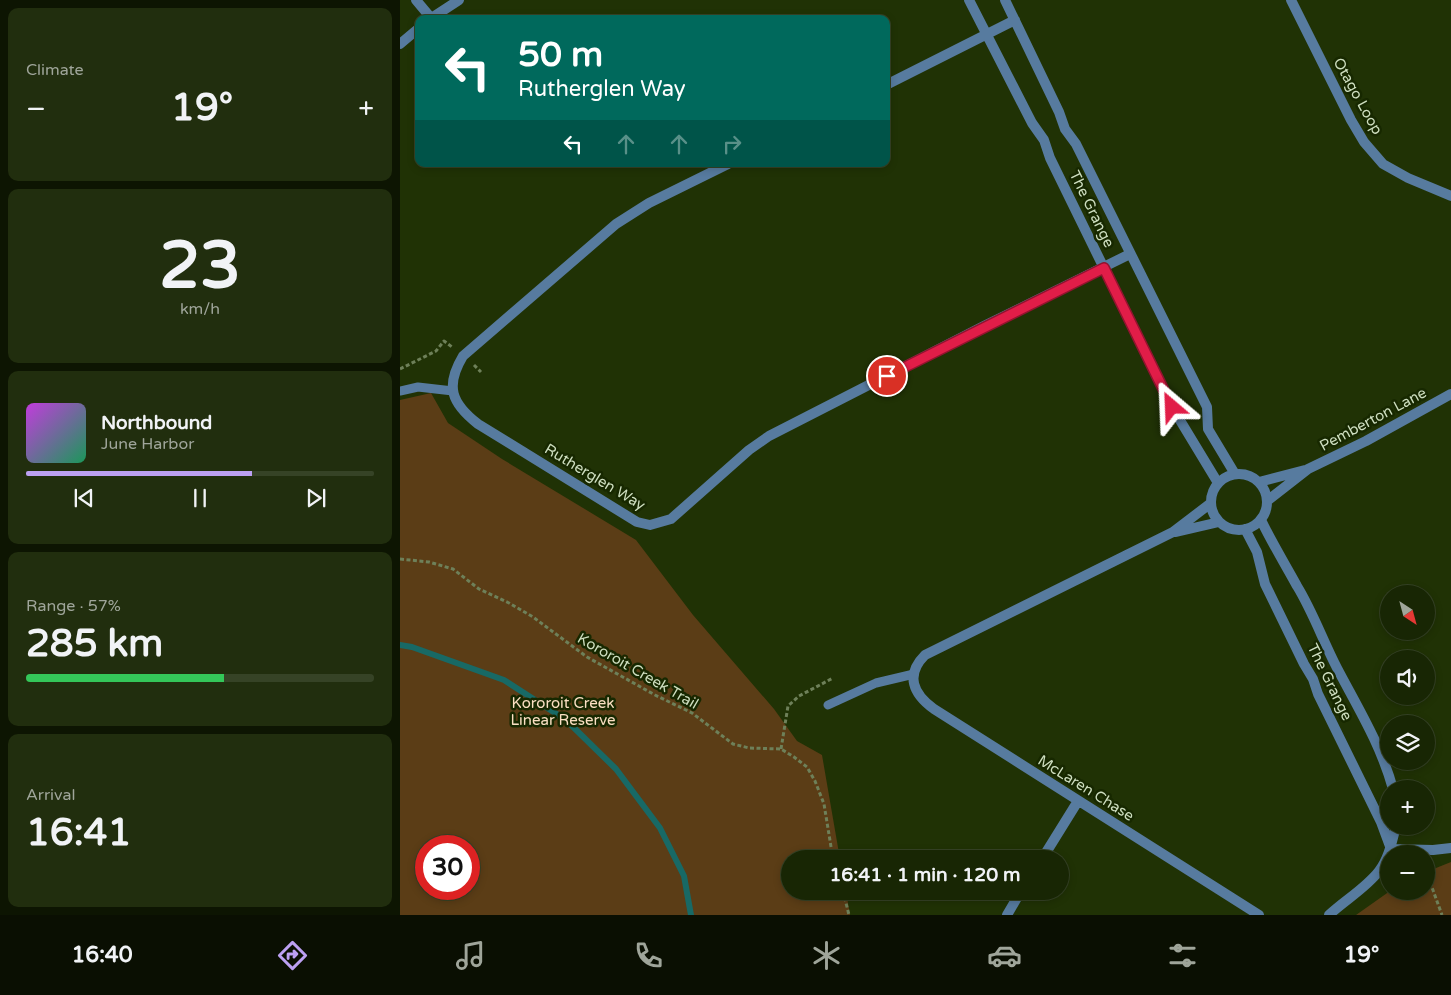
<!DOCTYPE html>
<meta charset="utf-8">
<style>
body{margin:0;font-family:"Varela Round",sans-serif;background:#212e0e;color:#f1f3f6;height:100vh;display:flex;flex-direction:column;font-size:19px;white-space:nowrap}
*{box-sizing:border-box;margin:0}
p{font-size:16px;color:#9fa59a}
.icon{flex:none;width:28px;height:28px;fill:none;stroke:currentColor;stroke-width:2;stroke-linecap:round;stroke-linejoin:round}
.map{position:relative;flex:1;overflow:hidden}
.side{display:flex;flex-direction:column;gap:8px;padding:8px;background:#0d1502;width:400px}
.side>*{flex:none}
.guide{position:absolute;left:15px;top:15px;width:475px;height:152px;border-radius:10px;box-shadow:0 2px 8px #0003,0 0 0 1px #364326;background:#00695c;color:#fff;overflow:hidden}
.needle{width:32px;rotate:144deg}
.tools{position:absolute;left:980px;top:585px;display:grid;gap:10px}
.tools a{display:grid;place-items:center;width:55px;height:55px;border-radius:50%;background:#182604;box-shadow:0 2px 8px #0003,0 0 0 1px #364326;font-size:25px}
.speed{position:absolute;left:15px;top:835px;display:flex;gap:10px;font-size:25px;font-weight:700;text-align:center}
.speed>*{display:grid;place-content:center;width:65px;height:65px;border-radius:50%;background:#182604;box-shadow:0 2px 8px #0003,0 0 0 1px #364326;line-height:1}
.speed .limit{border:8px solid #d22;background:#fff;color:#111}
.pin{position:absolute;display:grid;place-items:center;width:42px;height:42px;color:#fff;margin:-21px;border:2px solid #fff;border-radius:50%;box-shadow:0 1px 5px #0007}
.me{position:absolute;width:55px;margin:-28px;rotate:334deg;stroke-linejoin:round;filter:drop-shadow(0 0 4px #0008)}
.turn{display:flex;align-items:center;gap:18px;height:105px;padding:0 20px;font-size:22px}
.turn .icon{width:65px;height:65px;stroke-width:2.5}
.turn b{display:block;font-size:35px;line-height:42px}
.lanes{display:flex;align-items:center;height:48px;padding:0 20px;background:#0003;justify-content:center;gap:25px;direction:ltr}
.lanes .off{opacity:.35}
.big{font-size:38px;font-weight:700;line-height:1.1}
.side .widget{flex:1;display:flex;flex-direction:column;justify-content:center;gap:8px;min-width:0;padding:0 18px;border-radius:10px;background:#212e0e}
.side .dial{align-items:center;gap:0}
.dial b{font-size:65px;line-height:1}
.song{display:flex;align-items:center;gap:15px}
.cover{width:60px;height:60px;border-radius:8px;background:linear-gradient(135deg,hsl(290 70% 55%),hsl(150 70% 35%))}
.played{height:5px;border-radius:2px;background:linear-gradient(90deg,#bca0f2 65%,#364326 65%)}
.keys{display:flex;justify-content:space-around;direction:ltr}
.heat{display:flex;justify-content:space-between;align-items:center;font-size:28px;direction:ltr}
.charge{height:8px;border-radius:4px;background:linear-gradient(90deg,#34c759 57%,#364326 0)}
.trip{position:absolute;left:381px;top:850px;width:288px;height:50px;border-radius:25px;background:#182604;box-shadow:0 2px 8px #0003,0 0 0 1px #364326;font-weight:700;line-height:50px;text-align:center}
.menu{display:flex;height:80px;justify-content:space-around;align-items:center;background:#0a0f02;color:#9fa59a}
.menu .icon{width:35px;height:35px}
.menu .on{color:#bca0f2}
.menu b{font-size:22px;color:#f1f3f6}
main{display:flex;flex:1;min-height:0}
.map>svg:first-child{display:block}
</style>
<main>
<section class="side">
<div class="widget"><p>Climate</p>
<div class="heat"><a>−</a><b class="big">19°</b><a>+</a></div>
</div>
<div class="widget dial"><b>23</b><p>km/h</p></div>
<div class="widget">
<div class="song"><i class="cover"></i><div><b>Northbound</b><p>June Harbor</p></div></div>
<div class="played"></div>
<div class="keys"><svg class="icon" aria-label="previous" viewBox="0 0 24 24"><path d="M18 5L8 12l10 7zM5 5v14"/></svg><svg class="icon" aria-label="pause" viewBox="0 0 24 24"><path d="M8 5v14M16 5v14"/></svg><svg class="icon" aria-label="next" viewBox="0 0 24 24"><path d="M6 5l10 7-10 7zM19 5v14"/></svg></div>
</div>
<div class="widget"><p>Range · 57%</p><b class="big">285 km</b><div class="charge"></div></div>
<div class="widget"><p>Arrival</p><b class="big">16:41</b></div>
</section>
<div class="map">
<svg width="1051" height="915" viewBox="0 0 1051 915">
<rect width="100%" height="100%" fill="#203205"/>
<path fill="#5b3d16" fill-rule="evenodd" d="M31,393L48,423L102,459L236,540L293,615L374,709L397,741L422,755L440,859H390V891H446L450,915H0V400ZM26,846H69V889H26Z
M1051,862V915H956L990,891H1026V872Z"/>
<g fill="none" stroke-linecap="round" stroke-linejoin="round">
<path stroke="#186965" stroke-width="6" d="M0,645L12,647L104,680L166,720L216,769L260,828L284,876L291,915"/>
<path stroke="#6e8059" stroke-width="3" stroke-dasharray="4 2.5" stroke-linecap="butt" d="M74,365L81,372
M0,369L36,351L44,341L52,347
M0,559L29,562L53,569L79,589L109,603L133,617L187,657L255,695L292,713L333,744L349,748L381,749L394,757L407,767L415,781L424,804L433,859
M381,749L388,706L399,696L433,678
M1029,864L1026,871L1042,915
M443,891L449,915"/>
<path stroke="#577b9f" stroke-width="9" d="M0,391L18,387L53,391
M428,705L476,683L514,674"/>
<path stroke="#577b9f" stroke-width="10" d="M16,0L31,18
M569,0L632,123L644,140L650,158L772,407L818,483
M605,0L659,112L665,129L676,144L807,407L808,429L835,474
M891,0L951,120L964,142L983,164L1008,178L1051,196
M30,19L59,0
M0,44L19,28
M486,85L615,20
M328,164L249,203L216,224L63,356C45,386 51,403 78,424L237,522L250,525L271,519L349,450L369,436L584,326L730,254
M811 502a28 28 0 1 1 56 0a28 28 0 1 1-56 0Z
M859,482L905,470
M867,501L908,469L966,441L1051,394
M811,503L773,532L525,655C505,675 513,694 534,709L859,915
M861,520C872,543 885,564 897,586C913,612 923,641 937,668C958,708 981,745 993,789
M845,529L857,552L865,584L904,664L913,679L918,694L981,822L991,849
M776,532L819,522
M991,849L1033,850L1051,848
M642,859L678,801
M607,915L621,891
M929,915C945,900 966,888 979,871C989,858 992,841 996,826"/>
</g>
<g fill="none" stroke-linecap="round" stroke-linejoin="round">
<g stroke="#92132f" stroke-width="12">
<path id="route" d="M487,376L704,268L772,407"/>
</g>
<use href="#route" stroke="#e11d48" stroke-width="9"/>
</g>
<g text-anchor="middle" stroke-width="5" stroke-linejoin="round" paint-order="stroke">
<g font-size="15" fill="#cedebf" stroke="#172800">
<text transform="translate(958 96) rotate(61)" y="5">Otago Loop</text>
<text transform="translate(692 209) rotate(64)" y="5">The Grange</text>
<text transform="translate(973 419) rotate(-28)" y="5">Pemberton Lane</text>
<text transform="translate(195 477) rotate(31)" y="5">Rutherglen Way</text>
<text transform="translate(238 671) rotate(30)" y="5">Kororoit Creek Trail</text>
<text transform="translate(930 682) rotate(64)" y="5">The Grange</text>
<text transform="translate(686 788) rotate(32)" y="5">McLaren Chase</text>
</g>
<g font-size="15" fill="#fbdfc2" stroke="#172800">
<text x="163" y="708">Kororoit Creek<tspan x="163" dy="17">Linear Reserve</tspan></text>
</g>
</g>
</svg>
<div class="tools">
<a><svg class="needle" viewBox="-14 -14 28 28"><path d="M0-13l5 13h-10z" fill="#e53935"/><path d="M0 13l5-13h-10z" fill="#9fa59a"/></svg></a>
<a><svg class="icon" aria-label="sound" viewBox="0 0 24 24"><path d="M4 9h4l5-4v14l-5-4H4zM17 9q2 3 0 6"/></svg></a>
<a><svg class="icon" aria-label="layers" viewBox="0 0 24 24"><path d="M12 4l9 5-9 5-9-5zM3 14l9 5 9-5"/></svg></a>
<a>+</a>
<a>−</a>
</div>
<div class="speed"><div class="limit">30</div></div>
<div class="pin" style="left:487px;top:376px;background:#d93025"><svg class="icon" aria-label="arrive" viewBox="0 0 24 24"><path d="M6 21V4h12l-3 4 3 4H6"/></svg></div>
<svg class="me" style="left:772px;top:407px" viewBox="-20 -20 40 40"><path d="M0-17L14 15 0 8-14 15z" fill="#e11d48" stroke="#fff" stroke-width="4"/></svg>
<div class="trip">16:41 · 1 min · 120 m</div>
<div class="guide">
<div class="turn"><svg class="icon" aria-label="left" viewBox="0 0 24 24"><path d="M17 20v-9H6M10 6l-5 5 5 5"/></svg><div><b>50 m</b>Rutherglen Way</div></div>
<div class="lanes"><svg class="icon" aria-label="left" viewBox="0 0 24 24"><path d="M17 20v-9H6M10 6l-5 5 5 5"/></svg><svg class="icon off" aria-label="ahead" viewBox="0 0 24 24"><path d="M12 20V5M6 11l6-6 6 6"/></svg><svg class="icon off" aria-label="ahead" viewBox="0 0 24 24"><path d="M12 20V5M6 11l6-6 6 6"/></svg><svg class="icon off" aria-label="right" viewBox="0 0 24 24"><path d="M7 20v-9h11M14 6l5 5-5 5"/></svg></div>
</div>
</div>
</main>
<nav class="menu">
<b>16:40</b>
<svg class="icon on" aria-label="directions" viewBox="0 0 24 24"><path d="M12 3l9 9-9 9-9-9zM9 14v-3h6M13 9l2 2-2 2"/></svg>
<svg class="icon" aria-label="music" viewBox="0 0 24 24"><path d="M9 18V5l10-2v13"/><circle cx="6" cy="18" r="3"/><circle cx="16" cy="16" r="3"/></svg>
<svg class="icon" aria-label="phone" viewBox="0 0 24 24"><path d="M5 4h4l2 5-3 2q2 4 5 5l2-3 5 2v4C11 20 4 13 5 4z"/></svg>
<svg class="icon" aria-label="climate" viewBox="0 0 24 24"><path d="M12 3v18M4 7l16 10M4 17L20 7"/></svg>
<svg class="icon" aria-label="car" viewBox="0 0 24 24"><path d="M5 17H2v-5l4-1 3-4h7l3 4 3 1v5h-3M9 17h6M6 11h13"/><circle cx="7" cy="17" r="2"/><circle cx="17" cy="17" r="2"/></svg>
<svg class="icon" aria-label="filters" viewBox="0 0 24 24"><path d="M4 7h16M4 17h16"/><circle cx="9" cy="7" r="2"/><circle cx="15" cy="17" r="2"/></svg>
<b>19°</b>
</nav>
